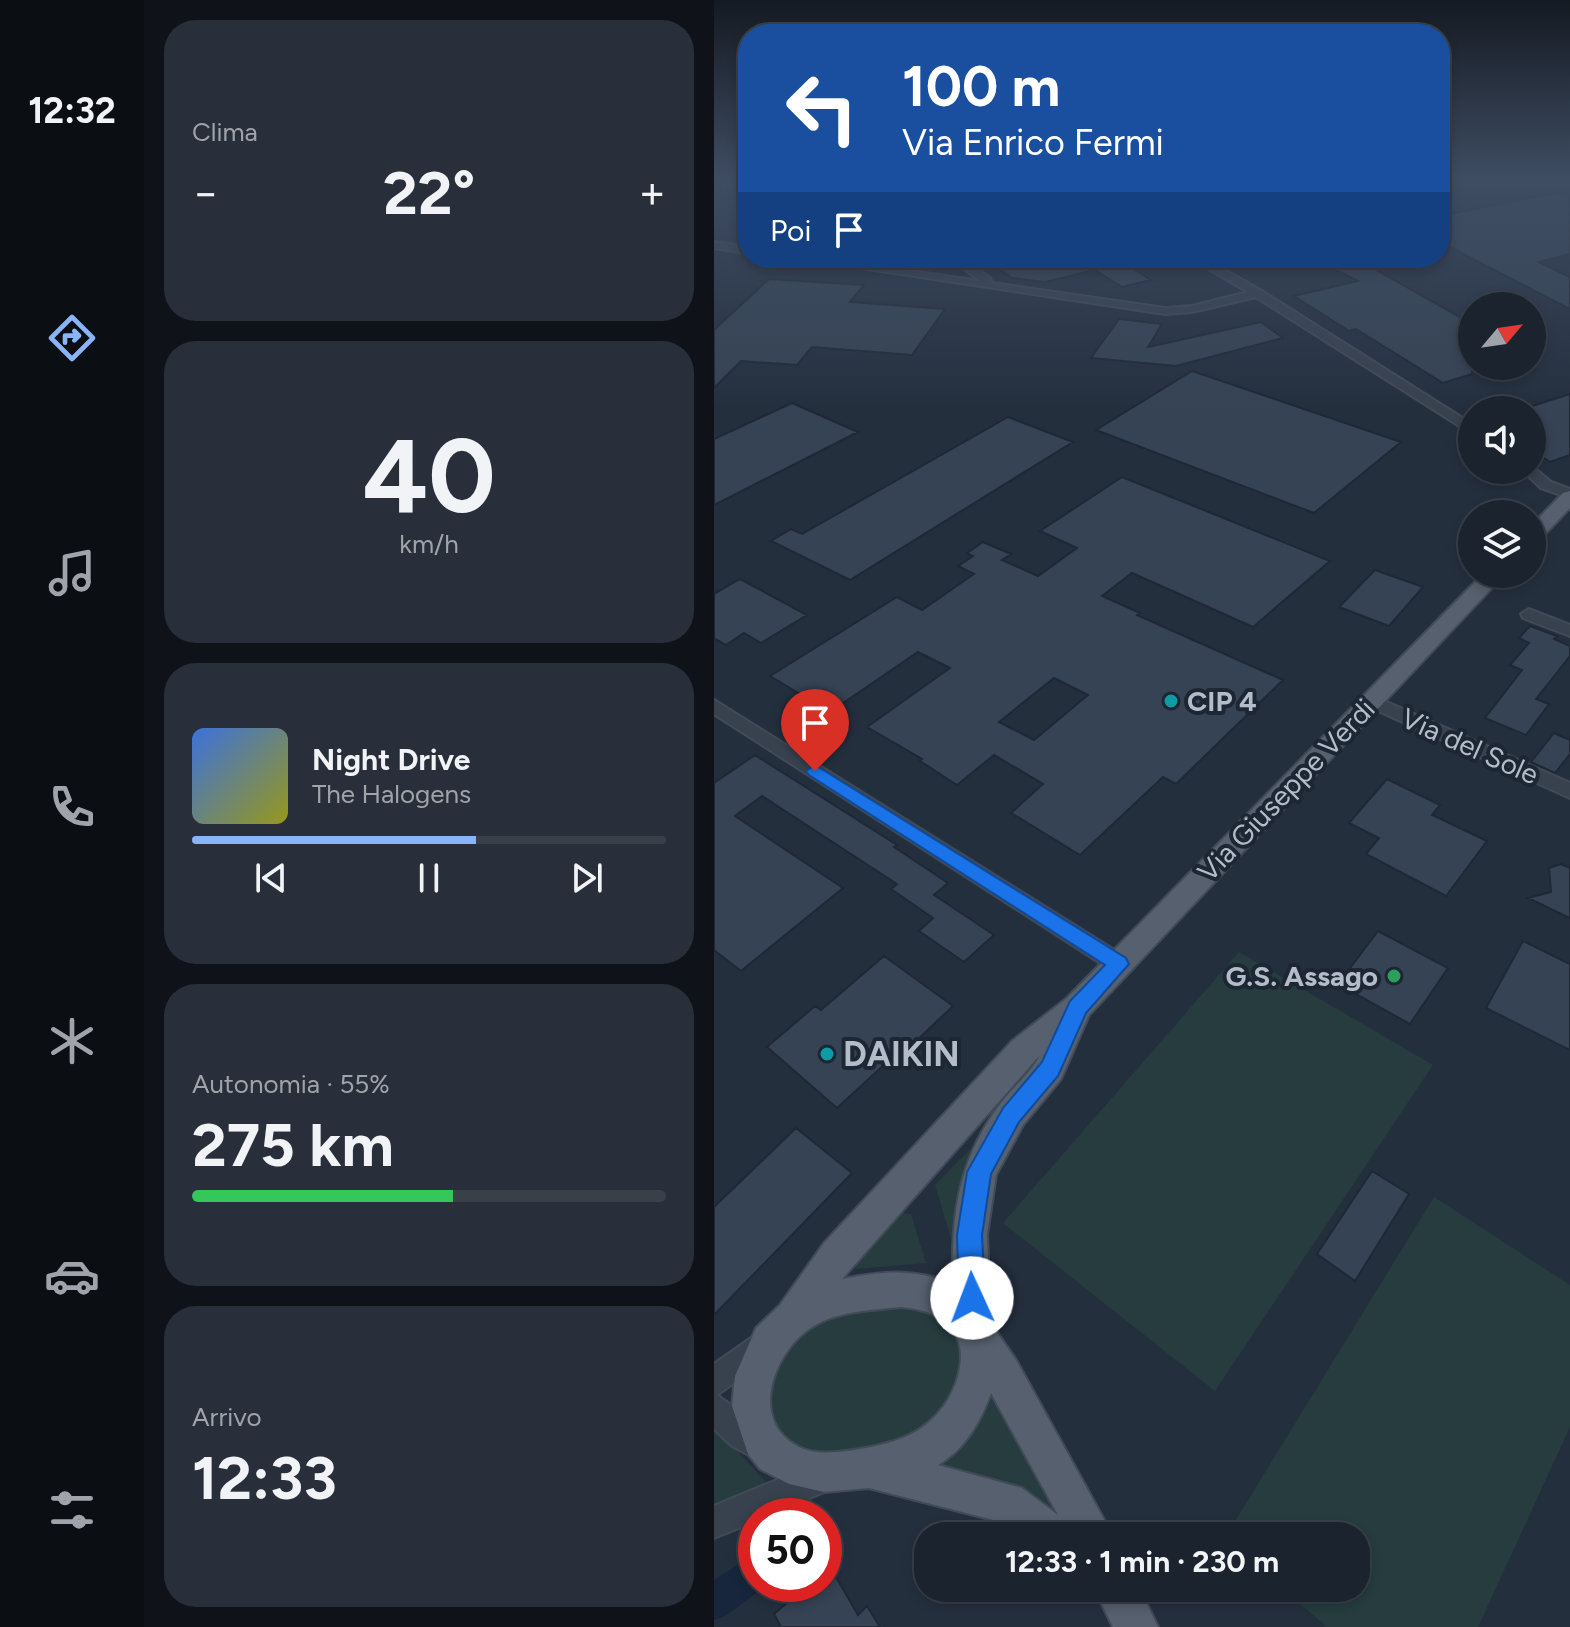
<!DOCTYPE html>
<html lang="it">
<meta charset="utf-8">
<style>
body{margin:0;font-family:Figtree,sans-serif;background:#282f3a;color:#f1f3f6;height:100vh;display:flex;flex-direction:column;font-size:30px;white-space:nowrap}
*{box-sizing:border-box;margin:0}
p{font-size:26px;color:#a0a4aa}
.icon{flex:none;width:44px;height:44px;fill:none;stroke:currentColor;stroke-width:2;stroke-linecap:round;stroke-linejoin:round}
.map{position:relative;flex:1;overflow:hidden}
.sheet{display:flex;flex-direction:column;gap:20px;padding:20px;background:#0f1319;width:570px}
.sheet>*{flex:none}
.guide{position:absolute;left:24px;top:24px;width:712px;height:244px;border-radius:32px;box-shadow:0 4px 12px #0003,0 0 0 2px #39404a;background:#1a4fa0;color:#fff;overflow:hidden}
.needle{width:52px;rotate:61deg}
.buttons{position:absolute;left:744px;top:292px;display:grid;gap:16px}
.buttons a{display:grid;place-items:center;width:88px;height:88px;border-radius:50%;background:#1b232e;box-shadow:0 4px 12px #0003,0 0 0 2px #39404a;font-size:40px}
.speed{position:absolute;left:24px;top:1498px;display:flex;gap:16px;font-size:40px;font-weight:700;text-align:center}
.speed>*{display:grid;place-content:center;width:104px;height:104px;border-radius:50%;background:#1b232e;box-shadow:0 4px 12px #0003,0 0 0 2px #39404a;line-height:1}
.speed .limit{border:12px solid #d22;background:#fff;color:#111}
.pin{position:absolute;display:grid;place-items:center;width:68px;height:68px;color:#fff;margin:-82px -34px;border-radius:50% 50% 50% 0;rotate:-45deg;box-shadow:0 0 8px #0007}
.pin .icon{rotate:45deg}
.me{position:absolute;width:88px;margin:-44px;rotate:358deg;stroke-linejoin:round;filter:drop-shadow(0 0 6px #0008)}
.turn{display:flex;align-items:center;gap:28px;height:168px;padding:0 32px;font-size:36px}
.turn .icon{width:104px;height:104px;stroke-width:2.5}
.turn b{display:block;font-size:56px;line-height:68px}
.then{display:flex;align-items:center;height:76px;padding:0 32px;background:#0003;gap:16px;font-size:30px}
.big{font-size:60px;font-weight:700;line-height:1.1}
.sheet .card{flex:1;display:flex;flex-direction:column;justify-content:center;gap:12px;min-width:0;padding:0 28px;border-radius:32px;background:#282f3a}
.sheet .dial{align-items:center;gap:0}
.dial b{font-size:104px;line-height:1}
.song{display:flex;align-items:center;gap:24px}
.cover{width:96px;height:96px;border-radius:12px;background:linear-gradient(135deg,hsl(220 70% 55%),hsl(60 70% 35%))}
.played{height:8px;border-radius:4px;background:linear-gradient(90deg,#8ab4f8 60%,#39404a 60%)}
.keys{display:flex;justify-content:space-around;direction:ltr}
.heat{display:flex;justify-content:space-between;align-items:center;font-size:44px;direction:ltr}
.charge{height:12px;border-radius:6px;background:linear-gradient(90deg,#34c759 55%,#39404a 0)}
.trip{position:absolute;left:200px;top:1522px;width:456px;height:80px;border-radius:32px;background:#1b232e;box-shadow:0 4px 12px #0003,0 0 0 2px #39404a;font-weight:700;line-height:80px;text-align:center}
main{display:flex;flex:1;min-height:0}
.dock{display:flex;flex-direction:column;width:144px;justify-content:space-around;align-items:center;background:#0b0e12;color:#a0a4aa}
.dock .icon{width:56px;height:56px}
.dock .selected{color:#8ab4f8}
.dock b{font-size:36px;color:#f1f3f6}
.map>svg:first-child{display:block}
</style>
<main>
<nav class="dock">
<b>12:32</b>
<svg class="icon selected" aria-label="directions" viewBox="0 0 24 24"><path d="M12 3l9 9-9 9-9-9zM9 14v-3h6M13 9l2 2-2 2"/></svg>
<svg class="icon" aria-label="music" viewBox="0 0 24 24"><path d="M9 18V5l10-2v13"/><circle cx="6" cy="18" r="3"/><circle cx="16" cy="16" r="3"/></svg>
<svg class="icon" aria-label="phone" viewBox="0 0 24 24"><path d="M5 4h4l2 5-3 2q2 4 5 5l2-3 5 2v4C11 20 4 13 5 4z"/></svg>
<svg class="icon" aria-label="climate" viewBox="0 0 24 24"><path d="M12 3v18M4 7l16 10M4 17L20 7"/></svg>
<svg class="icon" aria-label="car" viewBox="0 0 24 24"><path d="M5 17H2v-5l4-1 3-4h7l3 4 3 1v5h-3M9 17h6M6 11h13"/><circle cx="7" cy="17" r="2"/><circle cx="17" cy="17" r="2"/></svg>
<svg class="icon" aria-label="filters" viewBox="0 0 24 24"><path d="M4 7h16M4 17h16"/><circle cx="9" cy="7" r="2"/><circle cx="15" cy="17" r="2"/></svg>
</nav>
<section class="sheet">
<div class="card"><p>Clima</p>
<div class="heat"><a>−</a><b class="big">22°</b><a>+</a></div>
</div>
<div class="card dial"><b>40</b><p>km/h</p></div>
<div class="card">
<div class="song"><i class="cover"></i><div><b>Night Drive</b><p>The Halogens</p></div></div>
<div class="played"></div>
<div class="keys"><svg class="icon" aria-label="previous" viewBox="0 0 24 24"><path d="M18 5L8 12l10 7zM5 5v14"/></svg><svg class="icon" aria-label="pause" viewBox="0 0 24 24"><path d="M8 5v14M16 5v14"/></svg><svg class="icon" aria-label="next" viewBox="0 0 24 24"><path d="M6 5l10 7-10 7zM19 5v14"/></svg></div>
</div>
<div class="card"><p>Autonomia · 55%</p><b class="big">275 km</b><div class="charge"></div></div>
<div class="card"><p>Arrivo</p><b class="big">12:33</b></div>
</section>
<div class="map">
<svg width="856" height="1627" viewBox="0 0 856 1627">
<rect width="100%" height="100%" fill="#242f3e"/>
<path fill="#263c3f" d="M525,952L719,1065L501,1391L289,1223Z
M264,1141L244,1261L221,1185Z
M720,1197L856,1285V1427L764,1627H613L568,1588H642V1536H512Z
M188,1213L197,1214L212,1263L142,1269L140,1265Z
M200,1303C209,1307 219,1311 227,1317C257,1339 247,1391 227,1416C219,1426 194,1442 182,1447C168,1452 148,1450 134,1452C123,1453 108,1457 98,1453C30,1433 52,1343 104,1316C116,1310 182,1306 200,1303Z
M273,1371L358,1525L277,1478L205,1461Z
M0,1426L55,1485L54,1488L0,1505Z"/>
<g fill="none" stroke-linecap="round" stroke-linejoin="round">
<path fill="#17263c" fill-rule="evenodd" d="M42,1553V1584H54L13,1615L0,1620V1580Z"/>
</g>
<path fill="#364354" stroke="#1f2835" stroke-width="2" fill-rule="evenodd" d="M846,192L856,196V254L825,262L856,277V309L726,242V216Z
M271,258H402L437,280L408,287L381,270L331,282L298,278Z
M597,258H683V263L661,269L749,319L758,316V374L729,383L642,329L635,331L580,296L644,281Z
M55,279L150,285L136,302L231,309L198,355L98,347L83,365L27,361L0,388V330Z
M405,319L448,324L434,347L547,322L569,338L462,366L377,358Z
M478,371L687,442L600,513L382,430Z
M856,394V455L836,462L818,450V406Z
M78,403L144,432L0,505V439Z
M294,417L359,442L136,580L57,541L77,529L88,534Z
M408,477L616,561L539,627L418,573L388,596L426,613L423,615L569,680L462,784L449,777L366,855L297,813L329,784L280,755L243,785L206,761L208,759L153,727L236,668L204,652L116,712L56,676L183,597L208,610L260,574L244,566L259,556L253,553L269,542L297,554L288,560L324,576L363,548L326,531ZM340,678L374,695L320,740L285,722Z
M661,570L709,587L675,626L625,607Z
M26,579L93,615L47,643L30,633L12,645L0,638V594Z
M816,626L843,636L840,639L856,646V656L822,699L835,704L812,735L771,718L808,670L796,665L815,643L805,638Z
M840,733L856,740V754L841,773L817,762Z
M41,755L183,845L180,847L234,883L220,895L280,935L250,962L205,931L219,918L177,889L183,884L48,796L21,816L129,888L27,971L0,950V783Z
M673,779L726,805L718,815L773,841L732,896L652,854L665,838L635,823Z
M847,864L856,868V918L814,898L837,892L835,868Z
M664,931L734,968L696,1024L624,984Z
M809,941L856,964V1050L772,1008Z
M170,956L239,1006L199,1044L195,1042L123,1108L53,1047L101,1006L107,1010Z
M82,1128L138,1173L0,1315V1207Z
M658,1171L695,1194L641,1281L603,1254Z
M110,1556L144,1615L153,1606L166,1627H67L60,1614L95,1584H110Z"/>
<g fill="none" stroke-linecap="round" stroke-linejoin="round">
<g stroke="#414a57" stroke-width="4">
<path id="minor" d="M0,242L34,247V253L0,248Z
M81,258H108L266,281L236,258H248L276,278L278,283L451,308L478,306L534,292L476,258H489L548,291L758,424V434L542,297L478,312L451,314Z
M818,466L837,482L856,489V498L827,488L808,470H818Z
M815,609L856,625V636L809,618L807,614Z
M657,695L856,783V798L651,705L648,701Z
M0,700L413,958L416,964L413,970L405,973L397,970L0,714Z
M47,1331L57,1336L62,1346L57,1356L3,1395L61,1437L65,1448L61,1459L50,1463L18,1446L0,1429V1364Z
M111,1460L122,1465L127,1476L122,1487L53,1516H42V1521L0,1538V1506Z"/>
</g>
<g stroke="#414a57" stroke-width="4">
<path id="major" d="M856,491V508L825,540L818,542V525L849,493Z
M769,574H791L375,1015L347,1079L309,1125L282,1175L273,1235L277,1324L302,1360L399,1536H303L283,1521L155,1488L110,1492L75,1484L46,1469L34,1454L18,1406L21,1376L42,1328L66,1305L110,1243L298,1041L353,998ZM326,1055C317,1073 299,1087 287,1103C244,1159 237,1216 239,1284C201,1268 168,1271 128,1279ZM187,1307C210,1309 231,1315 243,1338C253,1359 242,1390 229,1407C210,1432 187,1441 157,1447C136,1451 105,1457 85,1447C33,1421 60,1351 98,1327C123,1311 158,1310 187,1307ZM277,1393L344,1515L308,1488L224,1465C251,1449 266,1423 277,1393Z
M380,1588H425L444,1627H399Z"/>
</g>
<use href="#minor" fill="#38414e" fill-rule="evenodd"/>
<use href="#major" fill="#56606e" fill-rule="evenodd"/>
</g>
<linearGradient id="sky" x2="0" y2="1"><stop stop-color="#141a22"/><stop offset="0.44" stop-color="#3f4d63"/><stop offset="1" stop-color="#3f4d63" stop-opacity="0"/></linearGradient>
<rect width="856" height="408" fill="url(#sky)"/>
<path fill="#1a73e8" stroke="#114b97" stroke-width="2" d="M101,765L412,958L415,964L372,1013L344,1076L305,1122L277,1174L268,1235L271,1298L267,1307L258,1311L249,1307L245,1298L243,1235L253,1172L289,1108L328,1062L356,1001L391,965L95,775L92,771Z"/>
<g fill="#0f9aa8" stroke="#1d2633" stroke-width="3">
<circle cx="457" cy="701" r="8"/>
<circle cx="113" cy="1054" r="8"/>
</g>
<circle fill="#2e9e5b" stroke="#1d2633" stroke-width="3" cx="680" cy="976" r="8"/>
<g text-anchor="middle" stroke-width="8" stroke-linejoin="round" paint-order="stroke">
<g font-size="28" font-weight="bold" fill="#b4bcc9" stroke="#1d2633" text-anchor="start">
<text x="473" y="711">CIP 4</text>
<text x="664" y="986" text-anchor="end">G.S. Assago</text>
</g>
<g font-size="28" fill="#b4bcc9" stroke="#1d2633">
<text transform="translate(756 746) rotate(24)" y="10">Via del Sole</text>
<text transform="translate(572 790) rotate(-46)" y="10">Via Giuseppe Verdi</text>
</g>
<g font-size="34" font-weight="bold" fill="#b4bcc9" stroke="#1d2633" text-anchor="start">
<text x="129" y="1066">DAIKIN</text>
</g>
</g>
</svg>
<div class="buttons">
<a><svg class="needle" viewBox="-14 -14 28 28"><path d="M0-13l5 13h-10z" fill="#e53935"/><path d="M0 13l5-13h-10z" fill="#a0a4aa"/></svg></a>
<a><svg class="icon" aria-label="sound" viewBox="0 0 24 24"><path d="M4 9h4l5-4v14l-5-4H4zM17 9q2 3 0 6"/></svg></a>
<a><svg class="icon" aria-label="layers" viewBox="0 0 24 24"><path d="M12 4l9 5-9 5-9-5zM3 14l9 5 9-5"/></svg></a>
</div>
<div class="speed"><div class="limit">50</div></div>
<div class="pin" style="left:101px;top:771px;background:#d93025"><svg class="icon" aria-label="arrive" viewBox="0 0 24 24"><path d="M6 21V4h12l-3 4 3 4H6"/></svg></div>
<svg class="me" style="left:258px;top:1298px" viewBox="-20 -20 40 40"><circle r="19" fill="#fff"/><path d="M0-13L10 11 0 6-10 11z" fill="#1a73e8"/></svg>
<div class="trip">12:33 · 1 min · 230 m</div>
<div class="guide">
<div class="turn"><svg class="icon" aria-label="left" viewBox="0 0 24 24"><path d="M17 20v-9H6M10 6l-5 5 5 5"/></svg><div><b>100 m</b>Via Enrico Fermi</div></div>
<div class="then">Poi<svg class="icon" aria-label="arrive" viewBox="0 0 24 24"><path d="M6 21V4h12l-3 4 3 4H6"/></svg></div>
</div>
</div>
</main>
